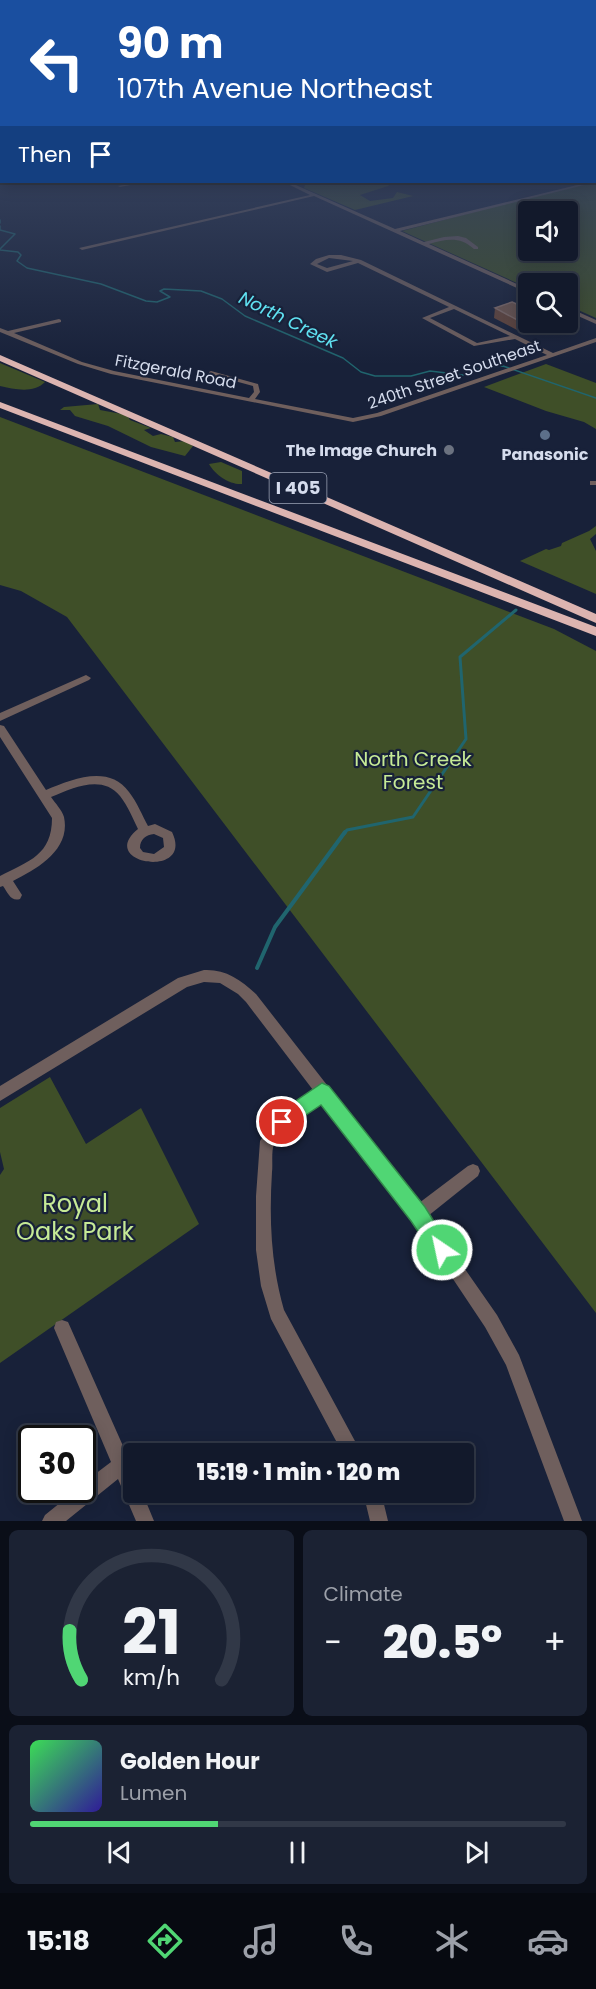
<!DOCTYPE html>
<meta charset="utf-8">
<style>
body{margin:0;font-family:Poppins,sans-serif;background:#1b2233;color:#f1f3f6;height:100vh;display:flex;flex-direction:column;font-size:22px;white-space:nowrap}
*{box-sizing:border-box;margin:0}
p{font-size:20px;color:#9ca0a9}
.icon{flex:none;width:33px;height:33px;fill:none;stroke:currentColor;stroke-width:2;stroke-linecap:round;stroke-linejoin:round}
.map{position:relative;height:1521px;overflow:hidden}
.details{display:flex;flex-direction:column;gap:9px;padding:9px;background:#0a0e18;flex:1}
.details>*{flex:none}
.hud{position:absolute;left:0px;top:0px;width:597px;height:183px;box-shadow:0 3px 15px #0003,0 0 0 2px #313847;background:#1a4fa0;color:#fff;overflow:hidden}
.buttons{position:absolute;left:518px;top:201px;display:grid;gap:12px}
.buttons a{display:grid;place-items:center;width:60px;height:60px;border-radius:6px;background:#12192b;box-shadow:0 3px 15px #0003,0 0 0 2px #313847;font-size:30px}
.speed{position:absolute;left:18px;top:1425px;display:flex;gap:12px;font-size:30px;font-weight:700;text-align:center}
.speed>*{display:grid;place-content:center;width:78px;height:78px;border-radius:50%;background:#12192b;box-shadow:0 3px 15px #0003,0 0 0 2px #313847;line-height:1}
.speed .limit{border:3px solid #111;border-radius:9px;background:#fff;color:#111}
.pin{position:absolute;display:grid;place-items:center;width:51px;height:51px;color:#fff;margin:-26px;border:3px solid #fff;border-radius:50%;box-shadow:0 2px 6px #0007}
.me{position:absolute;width:66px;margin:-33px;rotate:326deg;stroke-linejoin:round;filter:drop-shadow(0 0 4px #0008)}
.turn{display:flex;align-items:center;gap:21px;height:126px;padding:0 18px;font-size:27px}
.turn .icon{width:78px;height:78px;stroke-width:2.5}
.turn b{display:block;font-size:42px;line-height:51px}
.then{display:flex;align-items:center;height:57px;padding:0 18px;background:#0003;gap:12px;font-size:22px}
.big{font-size:45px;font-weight:800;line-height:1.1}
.details .tile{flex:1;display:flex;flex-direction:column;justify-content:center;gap:9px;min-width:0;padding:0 21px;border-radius:9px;background:#1b2233}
.details .dial{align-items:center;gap:0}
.dial svg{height:156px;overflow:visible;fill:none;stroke:#313847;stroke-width:7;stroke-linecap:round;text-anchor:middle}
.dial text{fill:#f1f3f6;stroke:none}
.song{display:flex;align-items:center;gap:18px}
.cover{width:72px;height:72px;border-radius:9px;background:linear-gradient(135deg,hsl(130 70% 55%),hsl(250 70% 35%))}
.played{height:6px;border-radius:3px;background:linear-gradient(90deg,#50d674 35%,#313847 35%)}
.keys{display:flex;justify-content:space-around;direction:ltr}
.heat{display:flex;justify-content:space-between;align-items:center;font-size:33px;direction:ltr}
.details .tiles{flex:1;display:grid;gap:9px;grid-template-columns:1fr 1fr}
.tile:last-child{grid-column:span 2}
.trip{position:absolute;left:123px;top:1443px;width:351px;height:60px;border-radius:6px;background:#12192b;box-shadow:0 3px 15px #0003,0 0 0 2px #313847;font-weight:800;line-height:60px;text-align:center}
.tab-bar{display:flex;height:96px;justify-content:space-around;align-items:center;background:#070a11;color:#9ca0a9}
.tab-bar .icon{width:42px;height:42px}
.tab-bar .on{color:#50d674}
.tab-bar b{font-size:27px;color:#f1f3f6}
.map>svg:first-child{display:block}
</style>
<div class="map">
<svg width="596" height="1521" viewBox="0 0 596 1521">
<rect width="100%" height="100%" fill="#182139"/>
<path fill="#3f4f28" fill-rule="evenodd" d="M596,180V318L567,305V284H528V288L402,231ZM528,212H567V250H528Z
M306,182H392L388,186L360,195L370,201L393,198L397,192L413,196L355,210L304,188Z
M0,363L45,382C33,394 14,389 0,386Z
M546,364L596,383V429L584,422L546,411L484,387Z
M98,404L100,410L127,415L130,420L151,428L144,430L153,436L161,434L173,437L175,442L186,441L193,446L185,456L151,447L108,426L75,416L70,410H60L64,407Z
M0,417L554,629L596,651V1313L67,617L21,591L0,585Z
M221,462L242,471V484C230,485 215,475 209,464Z
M596,526V534L590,539L596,551V594L520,561L546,549L549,550L561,546L562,543L589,531Z
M50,1077L86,1144L141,1108L199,1224L0,1363V1175L4,1169L0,1152V1108Z"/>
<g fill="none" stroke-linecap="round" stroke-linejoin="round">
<path stroke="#20656e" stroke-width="1.5" d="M0,220V223
M0,226V230L15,234L0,249
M0,250L18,252L21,255L17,261L27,268L101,284L146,301L157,302L170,297L160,291L164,289L201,291L222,299L245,316L343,358L361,372L375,376H411L430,371L463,375L480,368L503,366L596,398"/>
<path stroke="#20656e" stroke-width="3" d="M344,834L347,830L413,817L466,739L460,657L516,610"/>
<path stroke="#20656e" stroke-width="4" d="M257,968L275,927L345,832"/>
<path fill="#6f5f5d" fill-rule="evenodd" d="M139,182H146L120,187L118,186Z
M284,182H289L395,229L590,182H596L400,231L424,242L444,237L458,236L466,238L478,247V249H474C460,236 446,239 429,244L528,289V293L314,196L82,250L79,248L310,195Z
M329,255H341L361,260L553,353L596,338V342L381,416L353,422L111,374L78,364L0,332V328L8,331L59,319L61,320V322L14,333L82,362L114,371L249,398L254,392L253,386L209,374V372L211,371L258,384L260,392L255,399L353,418L377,413L547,355L515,339L474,346L422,318L449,307L358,263L327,272L310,264L316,259ZM329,258L353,261L327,268L317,264ZM454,309L510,336L477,343L430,318Z
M567,307L596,320V324L567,311Z
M590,481H596V485H590Z
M86,675L91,678L89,680L0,721V713Z
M0,725L4,726L46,790C72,779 109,764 129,792C137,802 142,815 148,826L155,824L172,832C195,880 95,864 138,829C133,819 128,806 120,796C102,774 73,788 51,797C55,803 62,810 64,817C71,850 37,869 13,881L22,895L20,899C11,902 8,893 3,886L0,887V876C29,861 52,855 52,818L0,737ZM154,834L163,838L164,847L154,854L143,852L140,848C140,839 146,835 154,834Z
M204,970C225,969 240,979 256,994L419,1203L468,1166L473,1164L478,1166L480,1171L478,1176L428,1216L497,1315L519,1355L582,1521H564L506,1365L485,1327L413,1219L322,1101C309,1110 279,1129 274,1144C271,1152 273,1164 272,1172C269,1219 271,1265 284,1310L362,1454H343L271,1319L261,1286L256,1250V1196L260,1141L277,1117L313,1090L246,1002L238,994L220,983L204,982L187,987L0,1101V1086L178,978Z
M62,1320L68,1322L131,1464L134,1473V1492H142L154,1521H136L118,1479L66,1521H42L45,1515L76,1490H82V1484L111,1462L54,1328L56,1322Z
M363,1492H381L388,1521H370Z"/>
<path fill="#dcb4b0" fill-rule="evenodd" d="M0,355L596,614V623L0,361Z
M0,402L596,627V636L0,408Z"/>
</g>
<path fill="#61443b" d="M495,308L538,323L519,331L494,318Z"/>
<path fill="#3e2f32" d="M528,319V322H538V323L519,331L521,322Z"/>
<path fill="#6d554e" stroke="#7e6a67" stroke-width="1.5" d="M512,302L528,309V319L521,322L495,308Z"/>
<linearGradient id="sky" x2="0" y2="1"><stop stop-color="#0d121f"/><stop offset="0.42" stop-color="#37435f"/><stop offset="1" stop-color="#37435f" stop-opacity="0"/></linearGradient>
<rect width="596" height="365" fill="url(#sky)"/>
<path fill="#50d674" stroke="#348b4b" stroke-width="1.5" d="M322,1083L329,1086L425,1207L452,1250L449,1257L442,1260L435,1257L411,1221L321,1105L282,1131L275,1128L273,1122L275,1115Z"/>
<circle fill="#5c6f8a" stroke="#182139" stroke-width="2" cx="545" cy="435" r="6"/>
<circle fill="#6b7280" stroke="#182139" stroke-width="2" cx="449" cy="450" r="6"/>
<g text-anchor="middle" stroke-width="4.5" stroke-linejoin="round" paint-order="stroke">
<g font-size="16" fill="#d5dced" stroke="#182139">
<text transform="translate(176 371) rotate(11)" y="6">Fitzgerald Road</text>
<text transform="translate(454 374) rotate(-19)" y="6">240th Street Southeast</text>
</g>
<g font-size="16" font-weight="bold" fill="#d5dced" stroke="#182139" text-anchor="end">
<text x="437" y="456">The Image Church</text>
<text x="545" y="460" text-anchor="middle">Panasonic</text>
</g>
<g font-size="18" font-style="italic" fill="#60e2f2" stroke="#182139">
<text transform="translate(288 320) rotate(26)" y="6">North Creek</text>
</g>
<rect fill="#182139" stroke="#9ca4b7" stroke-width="1.5" x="269.5" y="473" width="57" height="30" rx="4.5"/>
<g font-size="18" font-weight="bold" fill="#d5dced">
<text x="298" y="494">I 405</text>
</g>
<g font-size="20" fill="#c6ea96" stroke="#182139">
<text x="413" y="766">North Creek<tspan x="413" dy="23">Forest</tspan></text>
</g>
<g font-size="24" fill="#c6ea96" stroke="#182139">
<text x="75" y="1212">Royal<tspan x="75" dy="28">Oaks Park</tspan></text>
</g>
</g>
</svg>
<div class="buttons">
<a><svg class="icon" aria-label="sound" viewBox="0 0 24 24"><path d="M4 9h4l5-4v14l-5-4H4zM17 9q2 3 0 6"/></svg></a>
<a><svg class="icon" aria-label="search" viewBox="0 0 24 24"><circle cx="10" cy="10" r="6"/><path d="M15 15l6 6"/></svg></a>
</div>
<div class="speed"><div class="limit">30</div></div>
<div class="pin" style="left:282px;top:1122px;background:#d93025"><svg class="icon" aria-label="arrive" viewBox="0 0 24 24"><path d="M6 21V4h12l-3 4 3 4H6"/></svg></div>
<svg class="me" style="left:442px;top:1250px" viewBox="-20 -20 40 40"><circle r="17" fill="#50d674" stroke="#fff" stroke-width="3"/><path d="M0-11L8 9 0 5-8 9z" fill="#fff"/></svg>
<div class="trip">15:19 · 1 min · 120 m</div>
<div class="hud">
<div class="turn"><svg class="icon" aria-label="left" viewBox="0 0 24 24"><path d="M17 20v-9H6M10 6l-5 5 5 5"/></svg><div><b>90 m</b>107th Avenue Northeast</div></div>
<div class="then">Then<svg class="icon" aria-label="arrive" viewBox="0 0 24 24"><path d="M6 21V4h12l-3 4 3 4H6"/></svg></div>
</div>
</div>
<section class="details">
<div class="tiles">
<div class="tile dial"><svg viewBox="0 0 100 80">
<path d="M14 69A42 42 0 1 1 86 69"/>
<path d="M14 69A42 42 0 0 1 8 44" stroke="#50d674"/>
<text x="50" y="56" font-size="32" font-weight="700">21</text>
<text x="50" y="72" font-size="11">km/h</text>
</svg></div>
<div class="tile"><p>Climate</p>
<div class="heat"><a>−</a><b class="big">20.5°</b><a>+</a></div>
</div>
<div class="tile">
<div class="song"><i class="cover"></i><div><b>Golden Hour</b><p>Lumen</p></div></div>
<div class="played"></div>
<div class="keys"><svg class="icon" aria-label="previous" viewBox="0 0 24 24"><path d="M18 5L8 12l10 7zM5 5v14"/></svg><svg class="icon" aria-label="pause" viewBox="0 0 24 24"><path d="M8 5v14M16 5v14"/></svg><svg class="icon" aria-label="next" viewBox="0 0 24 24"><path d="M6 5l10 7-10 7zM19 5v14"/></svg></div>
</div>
</div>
</section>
<nav class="tab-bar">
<b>15:18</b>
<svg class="icon on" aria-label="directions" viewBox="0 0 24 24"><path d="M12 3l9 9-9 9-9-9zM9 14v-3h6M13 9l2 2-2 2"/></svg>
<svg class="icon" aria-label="music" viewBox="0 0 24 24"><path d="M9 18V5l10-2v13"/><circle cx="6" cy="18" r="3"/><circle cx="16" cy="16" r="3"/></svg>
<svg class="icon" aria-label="phone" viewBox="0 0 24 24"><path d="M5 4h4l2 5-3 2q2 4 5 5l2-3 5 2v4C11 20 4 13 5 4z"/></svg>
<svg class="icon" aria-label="climate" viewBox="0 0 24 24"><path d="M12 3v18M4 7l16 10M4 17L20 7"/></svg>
<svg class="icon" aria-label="car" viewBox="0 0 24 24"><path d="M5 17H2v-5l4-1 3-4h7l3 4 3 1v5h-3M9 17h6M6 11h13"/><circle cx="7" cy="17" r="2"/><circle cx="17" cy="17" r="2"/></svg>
</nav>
